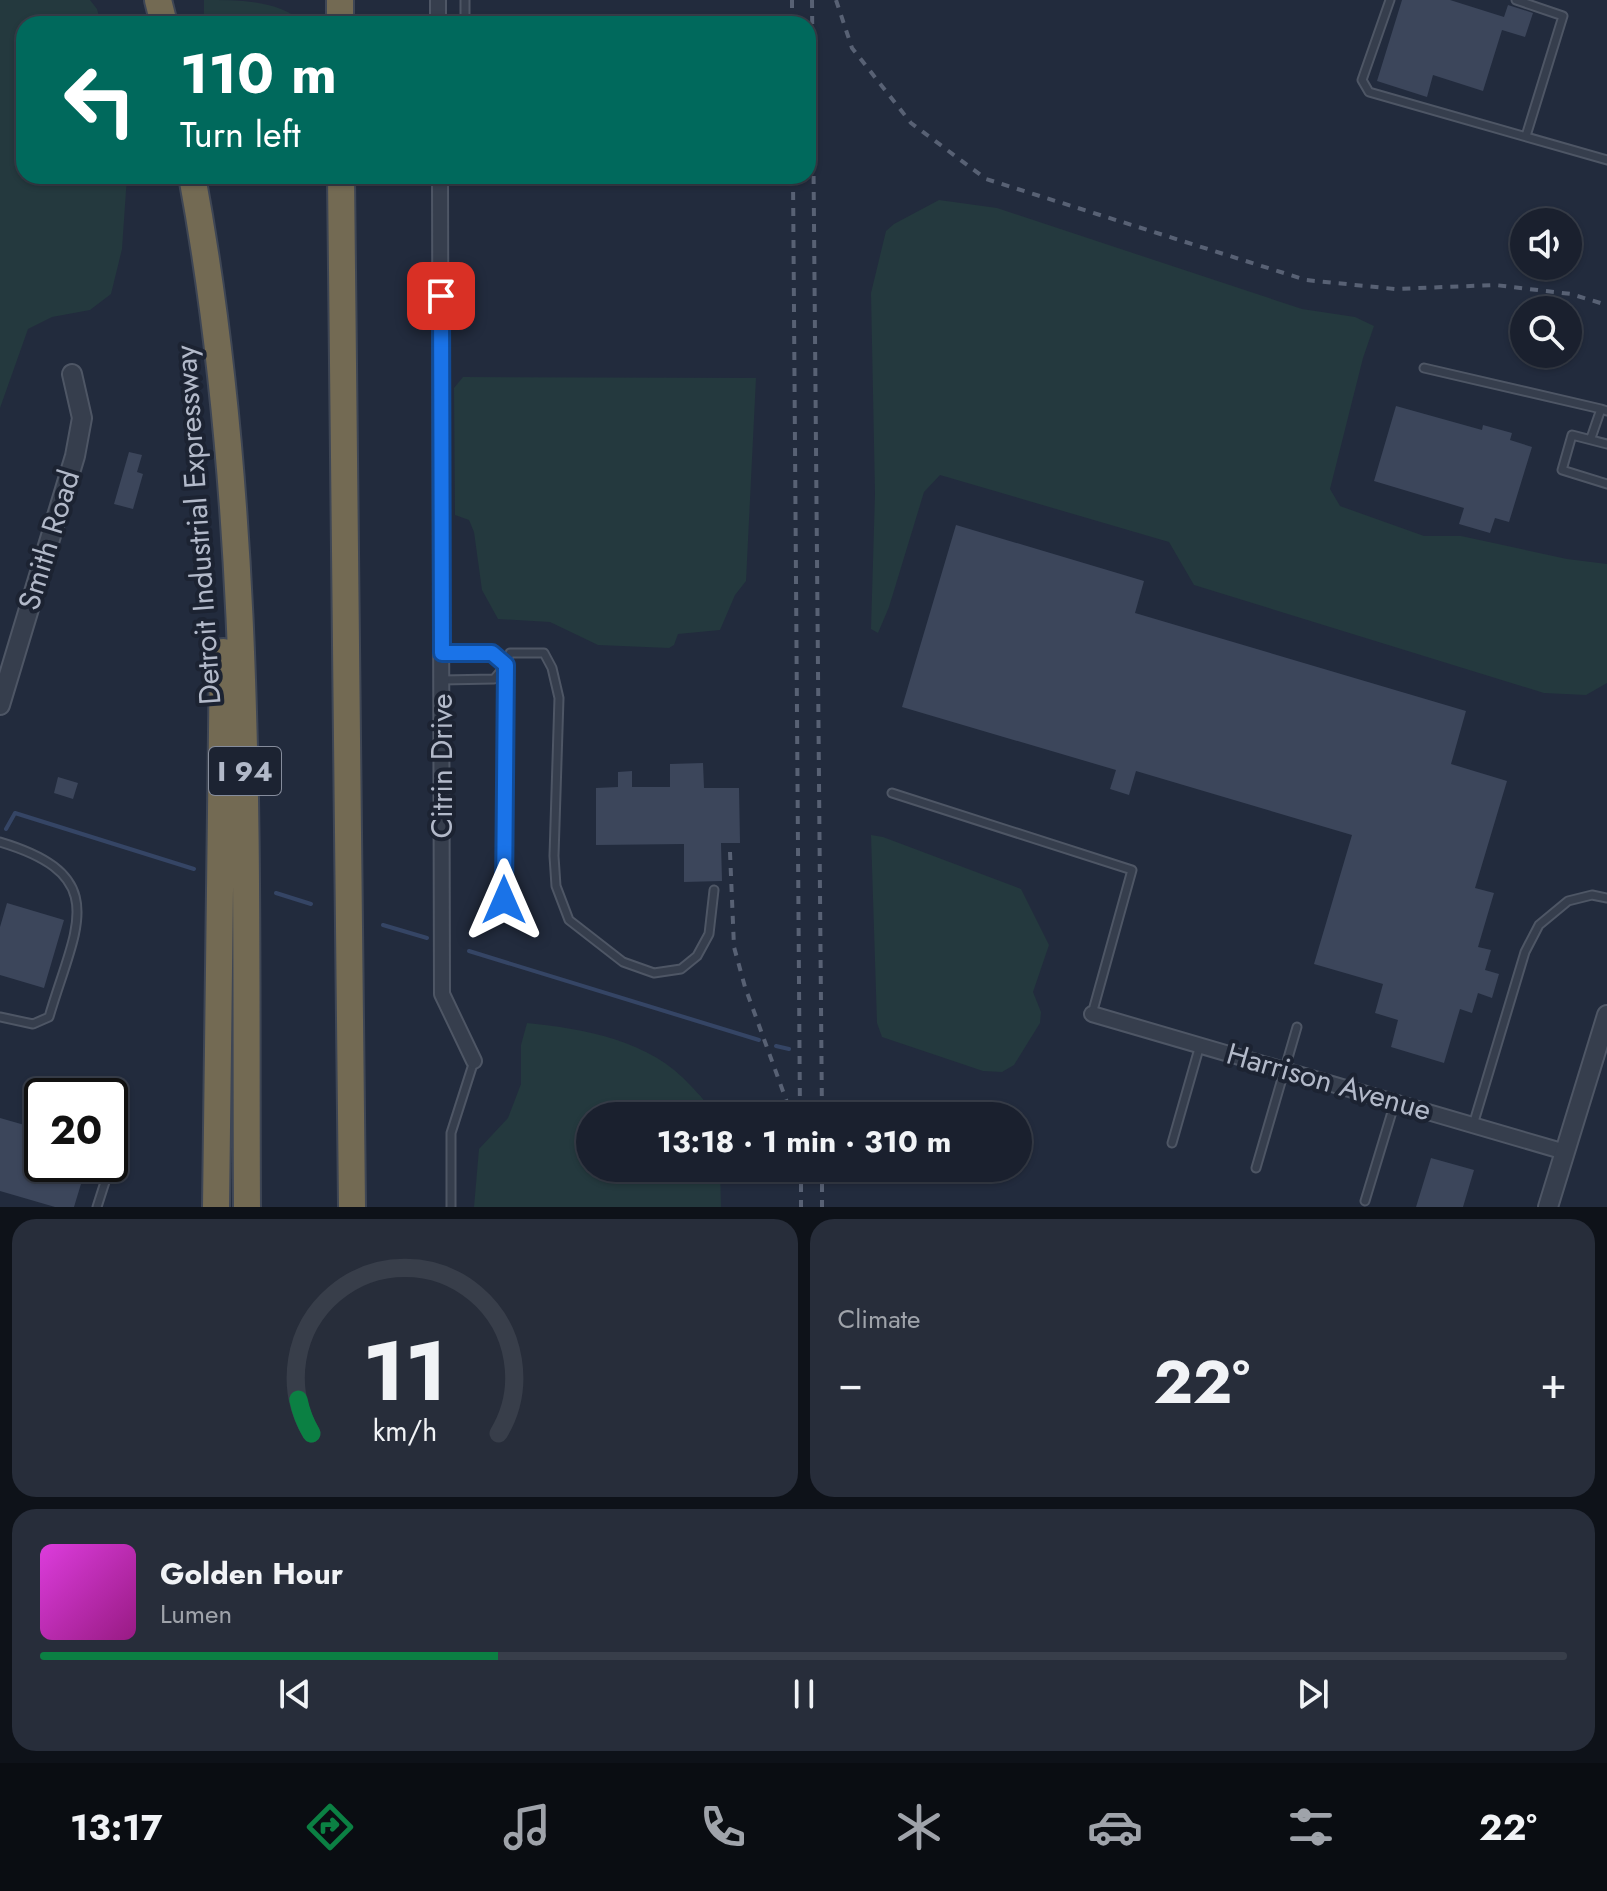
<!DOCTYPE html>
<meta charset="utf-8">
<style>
body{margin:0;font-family:Jost,sans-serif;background:#272d3a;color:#f1f3f6;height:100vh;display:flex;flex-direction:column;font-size:30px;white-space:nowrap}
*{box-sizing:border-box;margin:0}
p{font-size:26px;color:#9fa3aa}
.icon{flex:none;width:44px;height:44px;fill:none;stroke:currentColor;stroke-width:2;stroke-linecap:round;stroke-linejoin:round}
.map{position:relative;height:1207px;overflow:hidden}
.details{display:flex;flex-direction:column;gap:12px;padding:12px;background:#0e1219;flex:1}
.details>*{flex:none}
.banner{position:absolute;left:16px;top:16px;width:800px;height:168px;border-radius:24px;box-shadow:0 2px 6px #0004,0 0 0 2px #383e4a;background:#00695c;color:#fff;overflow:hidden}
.tools{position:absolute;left:1510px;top:208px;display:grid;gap:16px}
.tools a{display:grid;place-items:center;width:72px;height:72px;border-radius:50%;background:#1a202e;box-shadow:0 2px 6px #0004,0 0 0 2px #383e4a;font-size:40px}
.speed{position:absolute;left:24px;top:1078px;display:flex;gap:16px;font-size:40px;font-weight:700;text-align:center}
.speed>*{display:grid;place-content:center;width:104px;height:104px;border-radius:50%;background:#1a202e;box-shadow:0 2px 6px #0004,0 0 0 2px #383e4a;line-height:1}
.speed .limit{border:4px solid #111;border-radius:12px;background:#fff;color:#111}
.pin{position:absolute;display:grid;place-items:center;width:68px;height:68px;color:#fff;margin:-34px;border-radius:16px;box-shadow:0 4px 12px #0006}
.me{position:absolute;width:88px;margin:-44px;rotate:0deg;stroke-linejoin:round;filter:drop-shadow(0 0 6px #0008)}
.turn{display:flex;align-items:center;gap:28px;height:168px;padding:0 32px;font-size:36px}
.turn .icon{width:104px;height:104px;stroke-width:2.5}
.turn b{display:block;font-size:56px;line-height:68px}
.big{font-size:60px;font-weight:700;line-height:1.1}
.details .tile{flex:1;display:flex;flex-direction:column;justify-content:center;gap:12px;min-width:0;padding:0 28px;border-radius:24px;background:#272d3a}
.details .dial{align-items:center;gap:0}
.dial svg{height:208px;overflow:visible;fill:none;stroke:#383e4a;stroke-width:7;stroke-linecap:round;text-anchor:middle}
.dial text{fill:#f1f3f6;stroke:none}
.song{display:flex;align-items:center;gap:24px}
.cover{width:96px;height:96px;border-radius:12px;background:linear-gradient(135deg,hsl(300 70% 55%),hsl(310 70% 35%))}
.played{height:8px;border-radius:4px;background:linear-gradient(90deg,#0b8043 30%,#383e4a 30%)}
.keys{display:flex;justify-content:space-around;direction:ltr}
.heat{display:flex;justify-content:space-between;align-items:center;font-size:44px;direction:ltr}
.details .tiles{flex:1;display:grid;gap:12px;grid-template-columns:1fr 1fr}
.tile:last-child{grid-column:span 2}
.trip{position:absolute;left:576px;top:1102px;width:456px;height:80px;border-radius:40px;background:#1a202e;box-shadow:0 2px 6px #0004,0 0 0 2px #383e4a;font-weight:700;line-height:80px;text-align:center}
.tab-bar{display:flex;height:128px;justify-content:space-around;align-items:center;background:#0a0d12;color:#9fa3aa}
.tab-bar .icon{width:56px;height:56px}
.tab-bar .active{color:#0b8043}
.tab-bar b{font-size:36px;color:#f1f3f6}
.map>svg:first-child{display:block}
</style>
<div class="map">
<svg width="1607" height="1207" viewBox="0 0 1607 1207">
<rect width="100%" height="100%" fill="#222b3d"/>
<path fill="#24393e" d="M0,0H90L97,9L101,24H24V176H127L122,249L111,294L90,310L52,317L28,329L0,408Z
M204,0C241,0 279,0 305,24H204Z
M939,200L997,208L1302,309L1355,317L1374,326L1363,358L1330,489L1340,506L1424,536H1461L1567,559L1607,564V683L1586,695L1544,693L1194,585L1169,542L940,475L924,492L889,607L878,633L871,629L875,494L871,293L886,231L894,224Z
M463,377L756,378L746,581L735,595L720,630L678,634L674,645L669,648L598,645L550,622L498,619L482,590L474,532L469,520L455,515L454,388Z
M871,835L883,837L1021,889L1049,945L1033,992L1041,1012L1040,1023L1014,1065L1002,1072L983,1071L882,1037L877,1023Z
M527,1023C585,1029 650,1040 691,1086C699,1095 709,1103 711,1116H590V1168H720L721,1207H474L479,1149L508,1118L521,1084V1045Z"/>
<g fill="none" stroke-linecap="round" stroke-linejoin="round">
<path stroke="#354565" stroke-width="4" d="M6,829L15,813L194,869
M276,893L311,904
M383,925L427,938
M469,951L759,1040
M776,1046L789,1049"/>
</g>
<path fill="#3c465b" d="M1402,0H1450L1504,17L1508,5L1533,13L1525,37L1502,30L1483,91L1433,75L1427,97L1377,81Z
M1396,406L1482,430L1483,425L1512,433L1510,440L1532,447L1509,522L1495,518L1490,533L1459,524L1464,508L1374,481Z
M129,452L142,455L137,472L143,474L133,509L114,504Z
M956,525L1144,581L1135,613L1466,711L1451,764L1507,781L1475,888L1494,893L1478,947L1491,950L1485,970L1499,974L1492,998L1478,993L1472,1013L1460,1009L1444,1063L1391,1047L1398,1020L1375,1013L1383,984L1314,964L1352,835L1136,771L1129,795L1110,789L1116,770L902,707Z
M703,763L704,788H739L740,843H721L722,881L684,882V844L596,845V788L618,787V772L632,771V787H670V764Z
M58,777L78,783L73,799L54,793Z
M7,903L64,920L44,988L0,975V927Z
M0,1118L42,1130V1164H87L74,1207H55L0,1191Z
M1431,1158L1474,1170L1463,1207H1416Z"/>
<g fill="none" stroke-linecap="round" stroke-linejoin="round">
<g stroke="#4e5665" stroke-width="11">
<path id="service" d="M465,0V24
M1390,0L1362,80L1369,92L1607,160
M1516,0L1563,16L1526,136
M1424,368L1601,409
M1591,438L1601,409L1607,411
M1607,444L1572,435L1562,470L1607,484
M442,653H492L506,665
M442,680L494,679L506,665
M892,793L1132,870L1092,1014
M0,842C114,876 75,928 49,1017L33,1024L0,1017
M504,900V697L506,665L510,653H544L552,668L559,698L554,856L556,886L569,920L623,962L654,973L681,969L697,956L709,934L714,890
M1473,1125L1525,952L1539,925L1568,901L1592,895L1607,898
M1172,1143L1200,1045
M1256,1168L1297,1027
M1365,1201L1395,1102
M97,1207L113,1157
M451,1207V1133L474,1061"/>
</g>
<g stroke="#4e5665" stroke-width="18">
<path id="minor" d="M438,0V24
M440,176L442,994L474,1061
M1092,1014L1565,1152"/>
</g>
<g stroke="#4e5665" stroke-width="22">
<path id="tertiary" d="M0,705L75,456L82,418L72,374
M1548,1207L1607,1015"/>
</g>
<g stroke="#3e4655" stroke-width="30">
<path id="motorway" d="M158,0L164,24
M340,0V24
M192,176C255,516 245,863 247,1207
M341,176L352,1207
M216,1207L223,652"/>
</g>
<use href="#service" stroke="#363e4d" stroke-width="7"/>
<use href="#minor" stroke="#363e4d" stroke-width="14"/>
<use href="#tertiary" stroke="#363e4d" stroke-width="18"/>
<use href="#motorway" stroke="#736a53" stroke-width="26"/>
<path stroke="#586174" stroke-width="4" stroke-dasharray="8 8" stroke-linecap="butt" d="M792,0V24
M812,0L822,1116
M836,0L852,48L911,123L986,179L1306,280L1395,289L1495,285L1571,294L1607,305
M793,176L800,1116
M730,852L734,947L745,987L792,1116
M801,1168V1207
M822,1168V1207"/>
</g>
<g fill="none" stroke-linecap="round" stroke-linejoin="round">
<g stroke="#114b97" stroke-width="20">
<path id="route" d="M441,296L442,653H492L506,665L504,900"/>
</g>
<use href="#route" stroke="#1a73e8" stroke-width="14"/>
</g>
<g text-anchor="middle" stroke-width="8" stroke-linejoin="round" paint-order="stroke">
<rect fill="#1c2332" stroke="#858c9c" stroke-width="2" x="209" y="747" width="72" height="48" rx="6"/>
<g font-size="28" font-weight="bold" fill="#b2b9c9">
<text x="245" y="781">I 94</text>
</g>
<g font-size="30" fill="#b2b9c9" stroke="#1c2332">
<text transform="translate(198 525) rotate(-94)" y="10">Detroit Industrial Expressway</text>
<text transform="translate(49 540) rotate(-73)" y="10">Smith Road</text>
<text transform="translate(442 766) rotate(-90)" y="10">Citrin Drive</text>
<text transform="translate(1329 1082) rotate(16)" y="10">Harrison Avenue</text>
</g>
</g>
</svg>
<div class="tools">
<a><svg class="icon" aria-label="sound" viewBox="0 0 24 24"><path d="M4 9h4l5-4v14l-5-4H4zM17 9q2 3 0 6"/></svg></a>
<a><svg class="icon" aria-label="search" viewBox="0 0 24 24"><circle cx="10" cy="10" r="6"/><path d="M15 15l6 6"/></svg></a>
</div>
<div class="speed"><div class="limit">20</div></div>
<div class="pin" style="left:441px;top:296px;background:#d93025"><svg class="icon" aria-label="arrive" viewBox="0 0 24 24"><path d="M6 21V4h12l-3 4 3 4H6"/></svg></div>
<svg class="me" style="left:504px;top:900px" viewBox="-20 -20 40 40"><path d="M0-17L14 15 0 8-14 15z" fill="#1a73e8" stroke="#fff" stroke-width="4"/></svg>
<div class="trip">13:18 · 1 min · 310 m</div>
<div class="banner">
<div class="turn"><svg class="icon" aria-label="left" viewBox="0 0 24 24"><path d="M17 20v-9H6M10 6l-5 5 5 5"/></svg><div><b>110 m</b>Turn left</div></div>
</div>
</div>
<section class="details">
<div class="tiles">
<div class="tile dial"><svg viewBox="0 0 100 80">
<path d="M14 69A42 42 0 1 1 86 69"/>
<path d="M14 69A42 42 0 0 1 9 56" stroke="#0b8043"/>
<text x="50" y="56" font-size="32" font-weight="700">11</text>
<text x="50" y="72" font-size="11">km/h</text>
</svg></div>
<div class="tile"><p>Climate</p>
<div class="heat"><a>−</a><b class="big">22°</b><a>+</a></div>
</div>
<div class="tile">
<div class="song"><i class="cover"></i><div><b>Golden Hour</b><p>Lumen</p></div></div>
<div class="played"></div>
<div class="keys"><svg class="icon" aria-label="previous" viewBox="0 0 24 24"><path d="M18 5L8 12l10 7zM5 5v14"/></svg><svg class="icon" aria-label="pause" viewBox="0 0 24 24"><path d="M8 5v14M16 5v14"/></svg><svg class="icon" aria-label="next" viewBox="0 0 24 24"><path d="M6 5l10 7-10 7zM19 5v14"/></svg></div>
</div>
</div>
</section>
<nav class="tab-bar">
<b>13:17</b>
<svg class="icon active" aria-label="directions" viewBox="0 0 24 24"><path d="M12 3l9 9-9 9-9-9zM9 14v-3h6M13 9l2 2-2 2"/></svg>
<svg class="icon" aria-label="music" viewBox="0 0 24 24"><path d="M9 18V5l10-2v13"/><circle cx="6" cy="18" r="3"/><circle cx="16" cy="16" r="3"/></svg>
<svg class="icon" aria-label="phone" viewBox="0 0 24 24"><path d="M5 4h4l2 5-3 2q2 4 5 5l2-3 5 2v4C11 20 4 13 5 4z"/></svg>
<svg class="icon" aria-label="climate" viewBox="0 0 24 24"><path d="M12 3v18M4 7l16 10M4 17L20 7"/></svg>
<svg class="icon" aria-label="car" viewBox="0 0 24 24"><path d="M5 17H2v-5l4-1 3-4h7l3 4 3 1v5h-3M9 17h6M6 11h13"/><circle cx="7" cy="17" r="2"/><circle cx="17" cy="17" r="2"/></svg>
<svg class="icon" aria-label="filters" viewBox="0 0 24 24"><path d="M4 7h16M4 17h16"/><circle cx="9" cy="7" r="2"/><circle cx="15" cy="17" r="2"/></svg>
<b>22°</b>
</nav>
